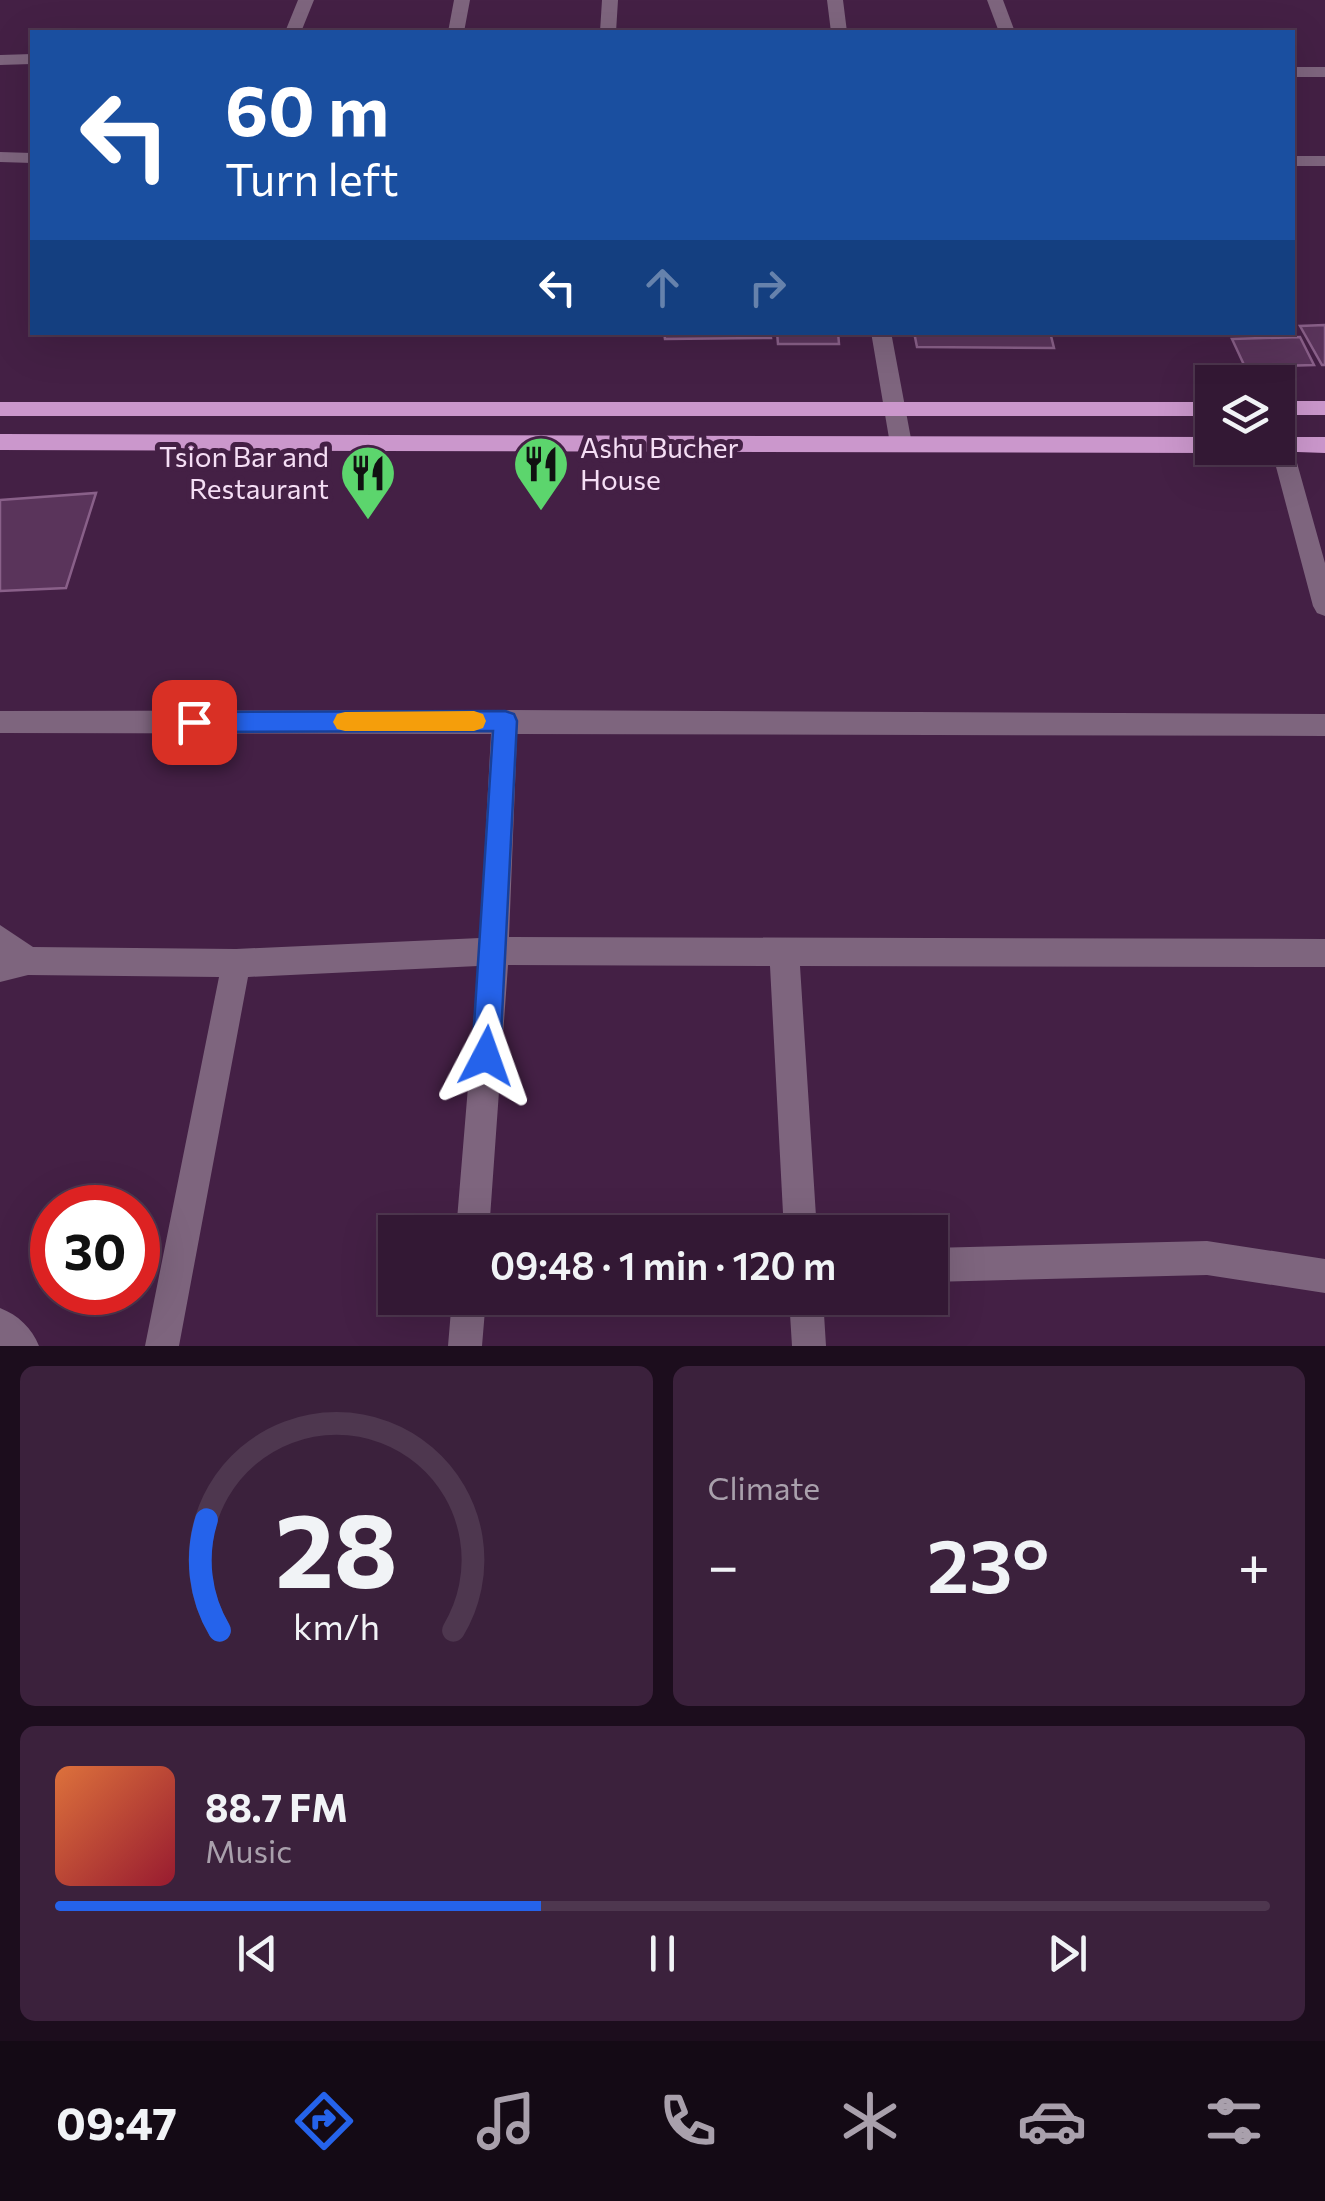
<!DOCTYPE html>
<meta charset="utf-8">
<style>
body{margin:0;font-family:Commissioner,sans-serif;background:#3b213c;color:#f1f3f6;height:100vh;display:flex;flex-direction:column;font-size:38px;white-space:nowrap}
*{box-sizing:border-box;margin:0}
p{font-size:32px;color:#a9a0ac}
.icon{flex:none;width:55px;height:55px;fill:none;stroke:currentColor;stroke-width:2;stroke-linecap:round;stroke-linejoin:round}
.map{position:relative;height:1346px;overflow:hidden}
.side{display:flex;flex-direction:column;gap:20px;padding:20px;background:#1c0d1d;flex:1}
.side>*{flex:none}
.banner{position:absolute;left:30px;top:30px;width:1265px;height:305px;border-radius:0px;box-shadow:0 10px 40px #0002,0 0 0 2px #4e374f;background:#1a4fa0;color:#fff;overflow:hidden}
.controls{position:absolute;left:1195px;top:365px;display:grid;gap:20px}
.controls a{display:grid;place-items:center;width:100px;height:100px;border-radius:0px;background:#331834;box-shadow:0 10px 40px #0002,0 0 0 2px #4e374f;font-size:50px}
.speed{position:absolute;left:30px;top:1185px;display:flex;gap:20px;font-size:50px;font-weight:700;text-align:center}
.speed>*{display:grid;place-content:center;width:130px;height:130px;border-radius:50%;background:#331834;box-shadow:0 10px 40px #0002,0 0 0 2px #4e374f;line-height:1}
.speed .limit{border:15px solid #d22;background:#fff;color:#111}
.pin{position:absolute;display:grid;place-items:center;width:85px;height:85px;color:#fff;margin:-42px;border-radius:20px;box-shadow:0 5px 15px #0006}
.me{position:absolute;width:110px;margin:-55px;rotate:4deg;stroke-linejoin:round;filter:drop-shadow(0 0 8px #0008)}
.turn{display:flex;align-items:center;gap:35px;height:210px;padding:0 30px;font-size:45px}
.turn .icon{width:130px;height:130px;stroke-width:2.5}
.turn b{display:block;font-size:70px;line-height:85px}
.lanes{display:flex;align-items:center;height:95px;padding:0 30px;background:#0003;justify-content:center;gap:50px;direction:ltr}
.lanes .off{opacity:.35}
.big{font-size:75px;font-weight:600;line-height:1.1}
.side .tile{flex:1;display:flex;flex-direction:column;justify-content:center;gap:15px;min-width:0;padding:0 35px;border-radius:15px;background:#3b213c}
.side .dial{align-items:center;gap:0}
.dial svg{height:260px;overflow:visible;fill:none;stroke:#4e374f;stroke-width:7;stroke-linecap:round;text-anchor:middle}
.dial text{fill:#f1f3f6;stroke:none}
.song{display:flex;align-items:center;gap:30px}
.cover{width:120px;height:120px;border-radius:15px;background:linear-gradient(135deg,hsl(20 70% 55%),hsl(350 70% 35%))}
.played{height:10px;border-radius:5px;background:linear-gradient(90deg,#2563eb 40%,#4e374f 40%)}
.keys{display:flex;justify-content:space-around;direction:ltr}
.heat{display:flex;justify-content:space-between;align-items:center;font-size:55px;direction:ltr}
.side .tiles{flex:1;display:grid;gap:20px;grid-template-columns:1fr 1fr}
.tile:last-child{grid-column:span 2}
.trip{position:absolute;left:378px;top:1215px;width:570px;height:100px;border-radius:0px;background:#331834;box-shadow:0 10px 40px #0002,0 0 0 2px #4e374f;font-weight:600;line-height:100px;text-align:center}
.menu{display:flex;height:160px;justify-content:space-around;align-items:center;background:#140a15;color:#a9a0ac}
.menu .icon{width:70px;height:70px}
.menu .on{color:#2563eb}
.menu b{font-size:45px;color:#f1f3f6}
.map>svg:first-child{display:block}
</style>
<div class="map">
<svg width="1325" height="1346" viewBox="0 0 1325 1346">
<rect width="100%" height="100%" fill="#442045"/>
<path fill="#5a345b" stroke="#896089" stroke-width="2.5" d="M1325,325V365H1322L1300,326Z
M664,332H770L771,338L665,339Z
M777,332H838L839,344H778Z
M914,332H1050L1054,348L917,347Z
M1300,337L1314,365L1245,367L1232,339Z
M96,493L66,588L0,591V500Z"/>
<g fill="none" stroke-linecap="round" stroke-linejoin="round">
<path fill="#7e657e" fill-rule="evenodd" d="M298,0H314L301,32H285Z
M454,0H470L464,32H448Z
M602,0H618L616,32H600Z
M827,0H843L847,32H831Z
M987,0H1003L1015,32H999Z
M32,54V64L0,65V55Z
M1292,67H1325V77H1292Z
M0,152L32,153V163L0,162Z
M1292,156H1325V166H1292Z
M871,332H891L912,444L901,452L890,444Z
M1281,437L1292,445L1325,563V616L1317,613L1313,606L1271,448H1278Z
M505,710L1325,714V736L517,734L509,937L1325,939V967L800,966L817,1232H784L770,966L508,965L489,1232H456L478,966L248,977L179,1346H145L219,977L28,975L0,982V925L33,947L236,949L480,938L491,734L0,733V711Z
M1207,1241L1325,1259V1293L1207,1275L930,1282V1248Z
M452,1298H486L482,1346H448Z
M789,1298H823L826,1346H792Z
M0,1308C18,1315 32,1328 39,1346H0Z"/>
<path fill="#cb97cc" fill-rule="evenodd" d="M1278,401H1325V415H1278Z
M0,402H1212V416H0Z
M0,434L1212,437V448H1221L1212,453L0,450Z
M1278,437H1325V453L1270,451L1269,448H1278Z"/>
</g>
<path fill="#2563eb" stroke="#184099" stroke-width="2.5" d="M505,711L514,714L517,721L500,1056L496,1066L486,1070L476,1066L472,1056L493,731L194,732L186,729L183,722L186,715L194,712Z"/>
<path fill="#f59e0b" d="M474,711L483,714L486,721L483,728L474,731H345L337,729L333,722L337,714L345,712Z"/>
<defs>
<g id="restaurant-pin" transform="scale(2.875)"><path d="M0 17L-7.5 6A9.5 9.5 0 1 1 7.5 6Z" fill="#5cd56d" stroke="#442045"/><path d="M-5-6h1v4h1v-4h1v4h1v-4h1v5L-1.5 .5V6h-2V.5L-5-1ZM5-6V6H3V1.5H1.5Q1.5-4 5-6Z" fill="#111"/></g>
</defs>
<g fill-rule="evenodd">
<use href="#restaurant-pin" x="541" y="464"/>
<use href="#restaurant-pin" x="368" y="473"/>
</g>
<g text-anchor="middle" stroke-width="10" stroke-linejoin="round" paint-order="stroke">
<g font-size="28" fill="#f5def5" stroke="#442045" text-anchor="start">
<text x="580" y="458">Ashu Bucher<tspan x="580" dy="32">House</tspan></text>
<text x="329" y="467" text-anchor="end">Tsion Bar and<tspan x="329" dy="32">Restaurant</tspan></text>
</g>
</g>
</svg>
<div class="controls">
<a><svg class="icon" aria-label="layers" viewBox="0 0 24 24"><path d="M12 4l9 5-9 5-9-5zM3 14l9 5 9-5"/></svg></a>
</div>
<div class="speed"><div class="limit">30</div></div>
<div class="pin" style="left:194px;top:722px;background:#d93025"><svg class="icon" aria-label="arrive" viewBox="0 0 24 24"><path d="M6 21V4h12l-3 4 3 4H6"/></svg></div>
<svg class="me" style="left:486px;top:1056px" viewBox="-20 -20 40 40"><path d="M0-17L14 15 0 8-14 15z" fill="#2563eb" stroke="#fff" stroke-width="4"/></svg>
<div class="trip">09:48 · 1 min · 120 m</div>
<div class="banner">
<div class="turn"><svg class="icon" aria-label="left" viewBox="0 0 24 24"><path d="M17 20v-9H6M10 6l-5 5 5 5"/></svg><div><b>60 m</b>Turn left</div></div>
<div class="lanes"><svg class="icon" aria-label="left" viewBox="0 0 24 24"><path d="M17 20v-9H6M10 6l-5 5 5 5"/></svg><svg class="icon off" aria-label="ahead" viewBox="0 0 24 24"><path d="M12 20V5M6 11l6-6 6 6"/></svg><svg class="icon off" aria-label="right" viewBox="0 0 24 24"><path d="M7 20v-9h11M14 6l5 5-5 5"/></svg></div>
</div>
</div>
<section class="side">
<div class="tiles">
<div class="tile dial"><svg viewBox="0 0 100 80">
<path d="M14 69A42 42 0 1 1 86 69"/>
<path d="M14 69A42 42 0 0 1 10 35" stroke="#2563eb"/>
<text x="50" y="56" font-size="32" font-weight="700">28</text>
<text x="50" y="72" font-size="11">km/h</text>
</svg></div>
<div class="tile"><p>Climate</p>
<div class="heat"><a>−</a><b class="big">23°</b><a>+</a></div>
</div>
<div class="tile">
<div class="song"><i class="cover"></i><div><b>88.7 FM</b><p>Music</p></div></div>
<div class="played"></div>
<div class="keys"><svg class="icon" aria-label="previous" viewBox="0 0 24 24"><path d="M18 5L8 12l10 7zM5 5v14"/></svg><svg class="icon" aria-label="pause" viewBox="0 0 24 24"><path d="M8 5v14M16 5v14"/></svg><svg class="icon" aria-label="next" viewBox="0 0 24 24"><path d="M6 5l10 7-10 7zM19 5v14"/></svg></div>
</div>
</div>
</section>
<nav class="menu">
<b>09:47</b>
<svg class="icon on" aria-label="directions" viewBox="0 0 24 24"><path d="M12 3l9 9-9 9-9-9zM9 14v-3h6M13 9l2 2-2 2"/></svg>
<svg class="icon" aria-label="music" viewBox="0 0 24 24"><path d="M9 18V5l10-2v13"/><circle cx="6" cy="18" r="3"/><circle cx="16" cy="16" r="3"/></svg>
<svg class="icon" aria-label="phone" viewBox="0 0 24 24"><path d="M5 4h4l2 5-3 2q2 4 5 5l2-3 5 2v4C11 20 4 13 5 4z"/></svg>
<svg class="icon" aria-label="climate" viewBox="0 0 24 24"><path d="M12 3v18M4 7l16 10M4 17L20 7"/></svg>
<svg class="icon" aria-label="car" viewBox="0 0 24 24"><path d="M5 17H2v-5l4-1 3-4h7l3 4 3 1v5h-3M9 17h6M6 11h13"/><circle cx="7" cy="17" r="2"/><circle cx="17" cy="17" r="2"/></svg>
<svg class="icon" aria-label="filters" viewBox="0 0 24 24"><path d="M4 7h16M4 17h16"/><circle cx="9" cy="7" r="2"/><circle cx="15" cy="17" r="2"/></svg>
</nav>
